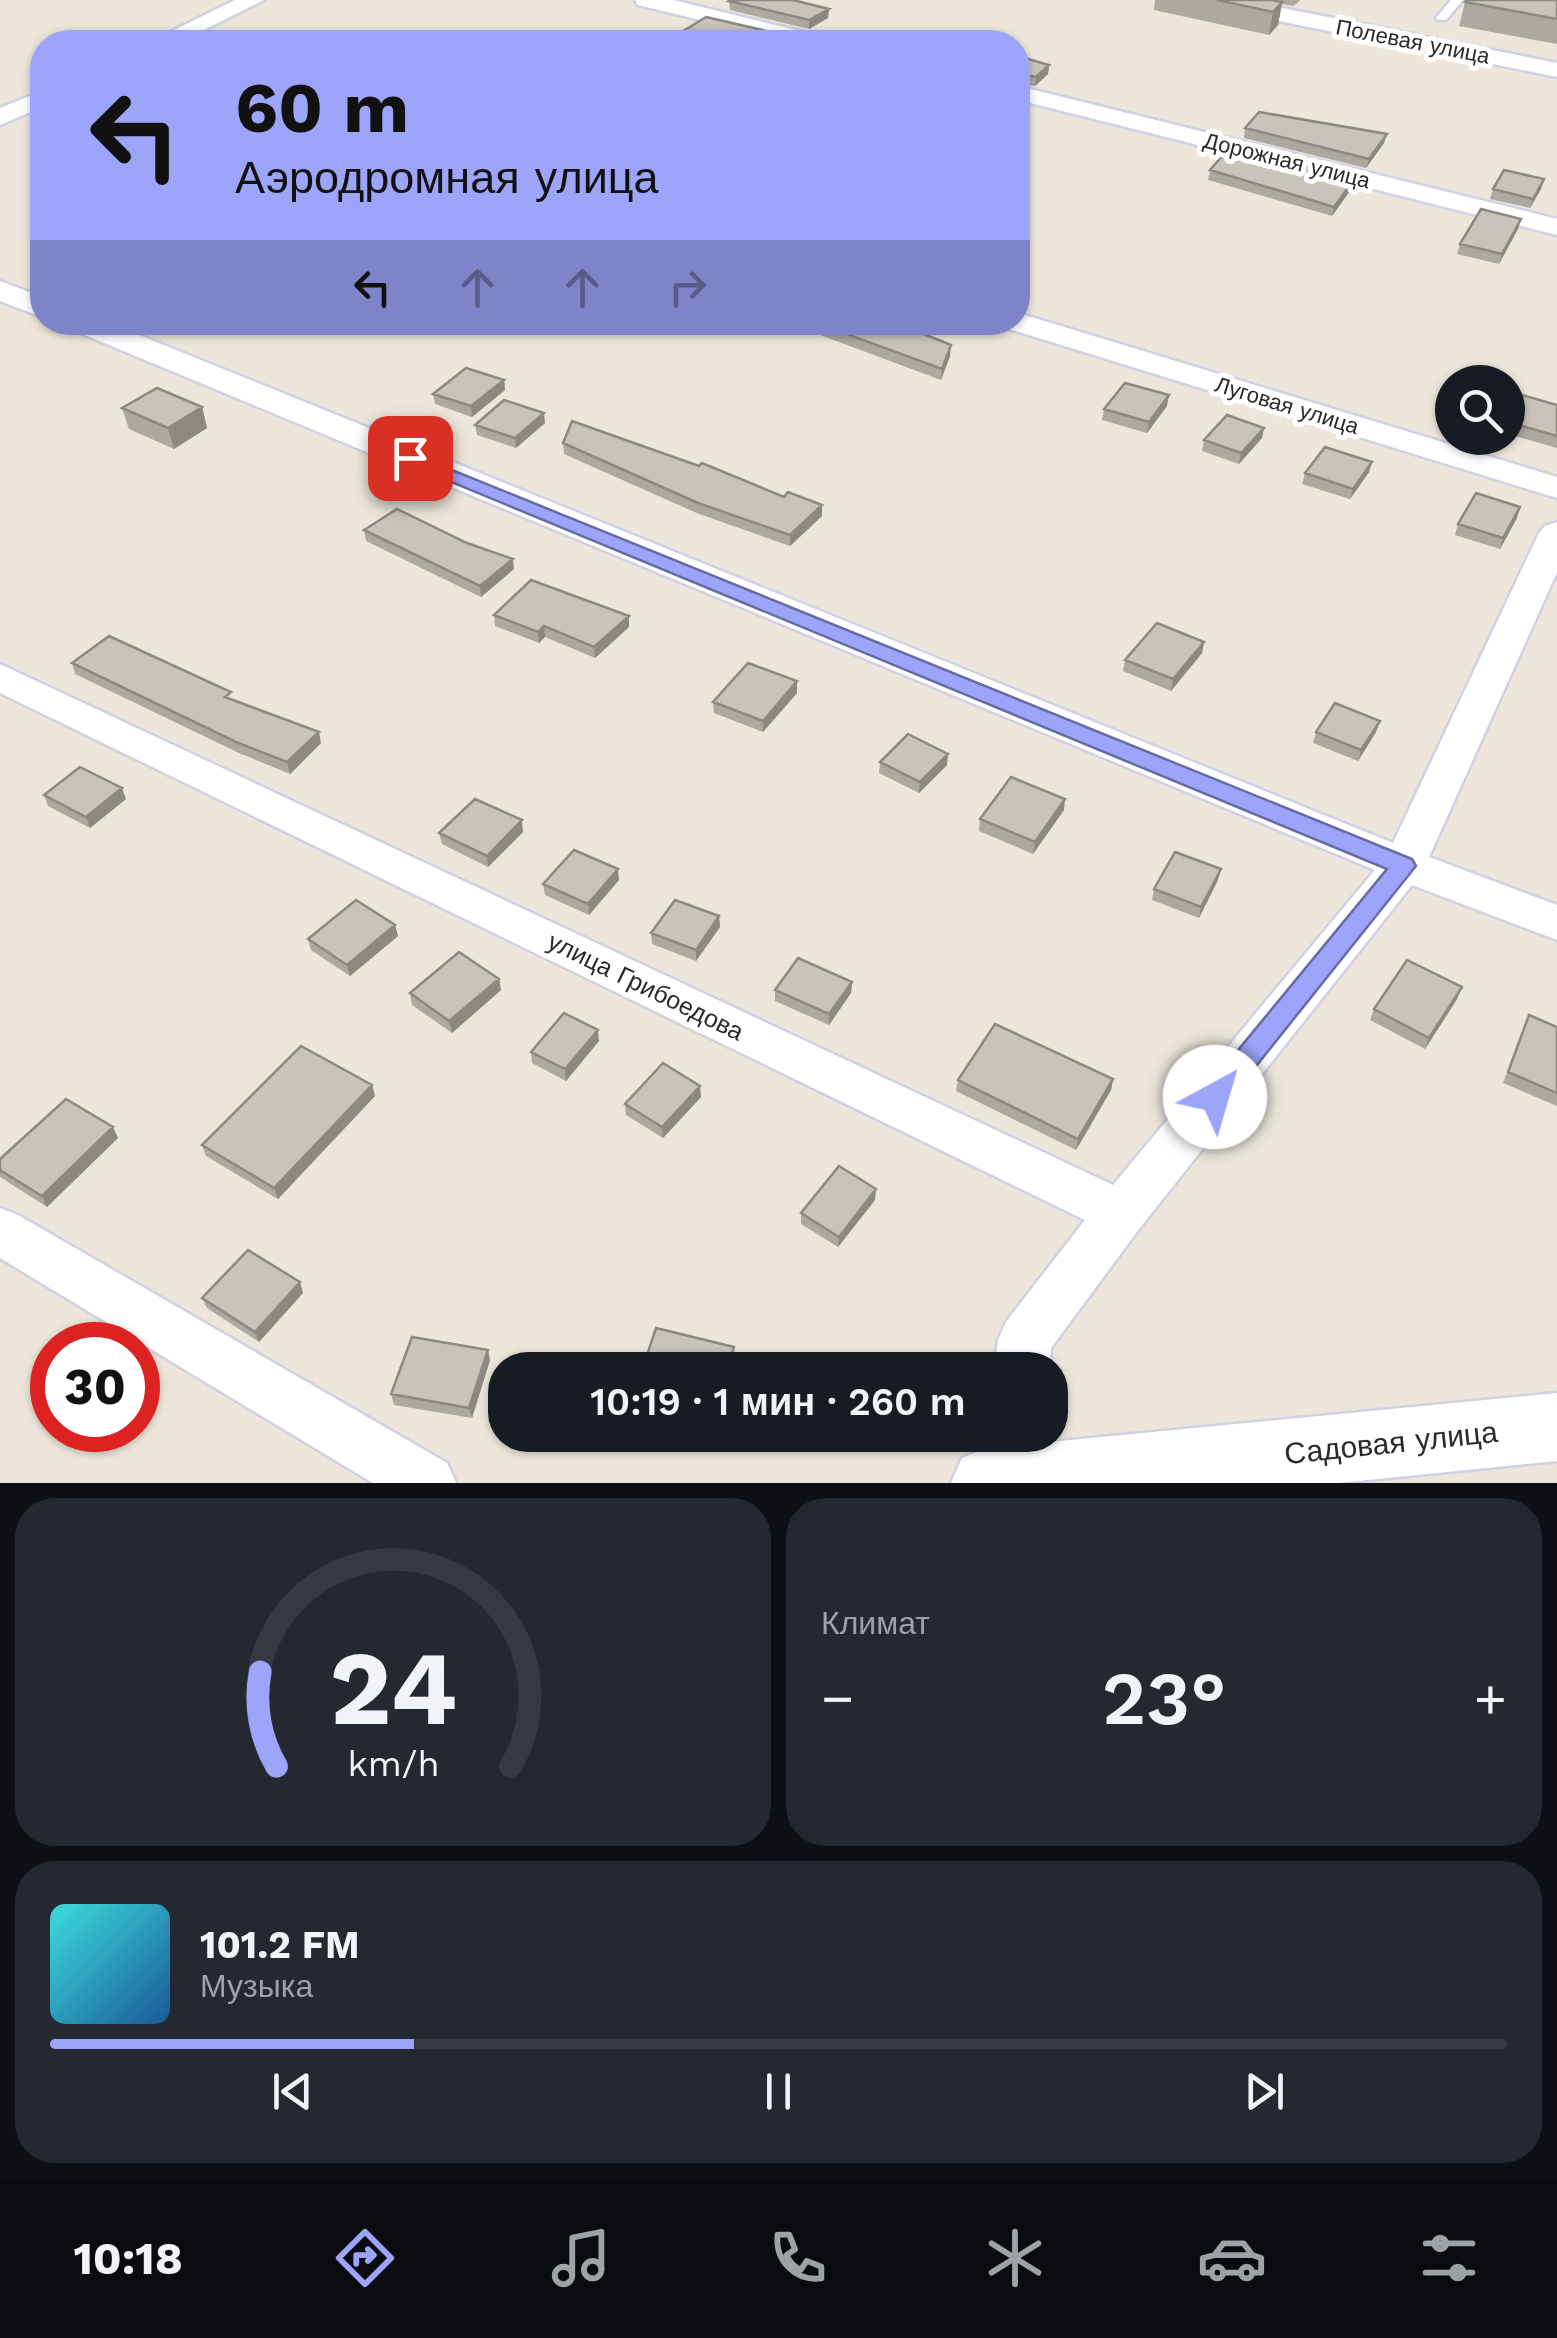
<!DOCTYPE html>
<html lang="ru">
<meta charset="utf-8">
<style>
body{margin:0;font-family:"Work Sans",sans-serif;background:#242831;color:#f1f3f6;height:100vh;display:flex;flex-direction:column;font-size:38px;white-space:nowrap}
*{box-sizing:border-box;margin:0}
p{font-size:32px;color:#9ea1a6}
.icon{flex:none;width:55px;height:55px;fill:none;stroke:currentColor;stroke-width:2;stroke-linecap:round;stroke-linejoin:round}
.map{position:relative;height:1483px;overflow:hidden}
.sheet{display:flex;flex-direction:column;gap:15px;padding:15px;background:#0d0f14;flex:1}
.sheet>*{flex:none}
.banner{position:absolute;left:30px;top:30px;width:1000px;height:305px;border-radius:40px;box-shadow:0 2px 8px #0004;background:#9da5fa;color:#111;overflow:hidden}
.tools{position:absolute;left:1435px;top:365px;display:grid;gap:20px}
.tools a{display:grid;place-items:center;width:90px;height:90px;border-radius:50%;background:#171b24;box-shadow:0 2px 8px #0004;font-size:50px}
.speed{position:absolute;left:30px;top:1322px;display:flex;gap:20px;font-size:50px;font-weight:700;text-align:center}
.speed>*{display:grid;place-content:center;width:130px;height:130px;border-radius:50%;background:#171b24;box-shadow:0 2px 8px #0004;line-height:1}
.speed .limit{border:15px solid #d22;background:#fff;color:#111}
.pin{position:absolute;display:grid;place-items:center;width:85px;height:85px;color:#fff;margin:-42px;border-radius:20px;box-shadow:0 5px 15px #0006}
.me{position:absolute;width:110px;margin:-55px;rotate:39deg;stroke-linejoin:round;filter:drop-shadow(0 0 8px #0008)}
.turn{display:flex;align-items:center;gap:35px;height:210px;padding:0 40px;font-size:45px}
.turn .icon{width:130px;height:130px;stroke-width:2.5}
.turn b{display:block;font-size:70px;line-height:85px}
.lanes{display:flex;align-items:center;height:95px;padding:0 40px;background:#0003;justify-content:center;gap:50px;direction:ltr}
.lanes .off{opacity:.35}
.big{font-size:75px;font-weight:600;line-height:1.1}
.sheet .widget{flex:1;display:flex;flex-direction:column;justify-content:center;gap:15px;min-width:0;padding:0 35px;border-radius:40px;background:#242831}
.sheet .dial{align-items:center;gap:0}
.dial svg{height:260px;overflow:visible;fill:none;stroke:#363941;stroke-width:7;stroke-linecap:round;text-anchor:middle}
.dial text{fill:#f1f3f6;stroke:none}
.song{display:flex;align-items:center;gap:30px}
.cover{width:120px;height:120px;border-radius:15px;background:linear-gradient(135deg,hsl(180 70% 55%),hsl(210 70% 35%))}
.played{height:10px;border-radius:5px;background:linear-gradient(90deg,#9da5fa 25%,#363941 25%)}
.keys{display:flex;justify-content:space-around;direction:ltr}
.heat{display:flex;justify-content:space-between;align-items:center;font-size:55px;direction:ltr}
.sheet .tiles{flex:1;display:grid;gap:15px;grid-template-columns:1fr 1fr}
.widget:last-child{grid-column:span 2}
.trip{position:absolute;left:488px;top:1352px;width:580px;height:100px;border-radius:40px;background:#171b24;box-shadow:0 2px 8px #0004;font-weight:600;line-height:100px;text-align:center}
.tabs{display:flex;height:160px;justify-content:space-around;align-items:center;background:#090b0e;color:#9ea1a6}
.tabs .icon{width:70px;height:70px}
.tabs .active{color:#9da5fa}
.tabs b{font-size:45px;color:#f1f3f6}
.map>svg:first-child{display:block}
</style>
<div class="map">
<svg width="1557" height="1483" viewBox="0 0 1557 1483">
<rect width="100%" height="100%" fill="#ede7db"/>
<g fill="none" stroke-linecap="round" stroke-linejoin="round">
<g stroke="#d0d2e4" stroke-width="5">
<path id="service" d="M1451,0H1463L1446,20H1438L1436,18Z"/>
</g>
<g stroke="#d0d2e4" stroke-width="5">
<path id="minor" d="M235,0H264L180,42H150Z
M635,0H673L825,37L829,42H791L638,5Z
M1198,0H1243L1557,63V77L1209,7Z
M1018,86L1557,219V235L1018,100Z
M42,91V107L0,125V108Z
M0,281L42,297V317L0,301Z
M1018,313L1557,477V498L1006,328L1002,322H1018Z
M64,322H107L1393,843L1539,533L1545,526L1557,522V572L1429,857L1557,905V940L1412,885L1139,1229L1051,1348L1050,1370H994L998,1340L1006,1322L1085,1220L0,693V664L1113,1185L1375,870L68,328Z
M0,1208L18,1215L447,1463L456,1483H373L0,1258Z
M987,1435H1043L1038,1483H984Z"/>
</g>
<g stroke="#d0d2e4" stroke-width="5">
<path id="tertiary" d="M1557,1393V1461L1338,1483H951L962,1458L987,1448Z"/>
</g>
<use href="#service" fill="#fff" fill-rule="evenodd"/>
<use href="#minor" fill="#fff" fill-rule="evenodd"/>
<use href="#tertiary" fill="#fff" fill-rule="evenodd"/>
</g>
<path fill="#aca9a0" d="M1155,0H1300L1294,6L1282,4L1278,25L1269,35L1154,10Z
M1557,0V44L1459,26L1465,2Z
M729,1L828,18L809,29L730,10Z
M1018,56L1049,65L1048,74L1035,86L1018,83Z
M1245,128L1384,143L1366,168L1244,138Z
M1210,170L1352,188L1332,216L1208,180Z
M1544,179L1541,189L1530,208L1490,199L1493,189Z
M1518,229L1499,264L1457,254L1460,244Z
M796,322H906L923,329V334L950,356L941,380L796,326Z
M504,380L505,390L472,417L435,404L433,394Z
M1508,391L1557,405V448L1508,434Z
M1167,406L1147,433L1102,420L1104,409Z
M202,407L207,428L174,449L129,429L122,408Z
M545,423L516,448L477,435L475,425Z
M1264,428L1262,438L1239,464L1202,451L1204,440Z
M563,443L822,505V516L790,546L699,514L564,454Z
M1372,462L1369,472L1350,499L1302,484L1305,473Z
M1517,518L1500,549L1455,535L1458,524Z
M364,530L514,569L481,597L366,541Z
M494,615L629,627L595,658L545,637L539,643L495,626Z
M1204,642L1202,653L1171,691L1123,671L1125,660Z
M72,663L233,700L321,743L290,774L239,753L75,674Z
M797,693L763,732L714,713L713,702Z
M1316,732H1376L1358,761L1313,743Z
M880,762L947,765L919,793L879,773Z
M44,795L126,799L90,828L48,806Z
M1064,810L1033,854L979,831L980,819Z
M523,832L488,867L442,844L439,833Z
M619,880L589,915L545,895L543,884Z
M1218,880L1199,918L1152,900L1154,889Z
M719,916L720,927L696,961L652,944L651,933Z
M395,925L398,936L350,976L311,950L308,939Z
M499,979L501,990L452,1033L412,1005L410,993Z
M852,982L851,993L829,1025L775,1001V990Z
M1462,987L1457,999L1425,1049L1370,1020L1374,1009Z
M1529,1015L1557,1027V1106L1503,1083Z
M599,1041L566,1081L532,1063L531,1052Z
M1113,1079L1111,1090L1076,1150L956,1091L958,1080Z
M372,1085L375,1096L278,1199L206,1156L202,1145Z
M701,1097L663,1138L626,1115L625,1104Z
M118,1138L47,1207L0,1177V1159Z
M875,1200L838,1247L801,1224V1213Z
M303,1293L259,1342L207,1308L202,1298Z
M490,1360L472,1418L394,1405L391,1394Z"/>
<path fill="#8c8982" d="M1282,2L1278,25L1269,35L1273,12Z
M829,9L828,18L809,29V20Z
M784,35V42H771Z
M1049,65L1048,74L1035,86L1036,77Z
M1387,134L1384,143L1366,168L1369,159Z
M1355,178L1352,188L1332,216L1334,207Z
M1544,179L1541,189L1530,208L1533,199Z
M1521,219L1518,229L1499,264L1502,254Z
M951,345L950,356L941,380L942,369Z
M504,380L505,390L472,417L471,406Z
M1169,395L1167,406L1147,433L1149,422Z
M202,407L207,428L174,449L168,428Z
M544,413L545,423L516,448L515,438Z
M1264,428L1262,438L1239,464L1241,453Z
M1372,462L1369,472L1350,499L1353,489Z
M822,505V516L790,546V535Z
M1520,507L1517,518L1500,549L1503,538Z
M513,559L514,569L481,597L480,586Z
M629,616V627L595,658L594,647Z
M544,626L545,637L539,643L538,632Z
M1204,642L1202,653L1171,691L1173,679Z
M797,681V693L763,732V721Z
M1380,721L1376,732L1358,761L1361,750Z
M319,732L321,743L290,774L287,762Z
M948,754L947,765L919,793L920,782Z
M122,788L126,799L90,828L86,817Z
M1065,799L1064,810L1033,854L1035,842Z
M522,820L523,832L488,867L487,856Z
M618,869L619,880L589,915L588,904Z
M1221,869L1218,880L1199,918L1201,907Z
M719,916L720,927L696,961V950Z
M395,925L398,936L350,976L347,965Z
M499,979L501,990L452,1033L449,1021Z
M852,982L851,993L829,1025V1014Z
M1462,987L1457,999L1425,1049L1429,1038Z
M598,1030L599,1041L566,1081L565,1069Z
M1113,1079L1111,1090L1076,1150L1078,1139Z
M372,1085L375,1096L278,1199L274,1188Z
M700,1086L701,1097L663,1138L662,1127Z
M113,1127L118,1138L47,1207L42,1196Z
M876,1189L875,1200L838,1247L839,1237Z
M300,1282L303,1293L259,1342L255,1332Z
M734,1347V1357L731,1370H727Z
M488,1350L490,1360L472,1418L469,1408Z"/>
<path fill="#c8c4ba" stroke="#8c8982" stroke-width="2.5" d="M731,0H793L829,9L809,20L729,1Z
M1217,0H1272L1282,2L1273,12Z
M1467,0H1557V19L1465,2Z
M706,17L784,35L771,42H690L672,38Z
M1018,56L1049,65L1036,77L1018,74Z
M1259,112L1387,134L1369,159L1245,128Z
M1230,147L1355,178L1334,207L1210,170Z
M1504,170L1544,179L1533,199L1493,189Z
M1481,209L1521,219L1502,254L1460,244Z
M814,322H906L923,329L919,332L951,345L942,369Z
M466,368L504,380L471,406L433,394Z
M1125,383L1169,395L1149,422L1104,409Z
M157,388L202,407L168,428L122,408Z
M1508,391L1557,405V436L1508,422Z
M504,400L544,413L515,438L475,425Z
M1227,415L1264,428L1241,453L1204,440Z
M572,421L699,466L702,463L784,497L788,492L822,505L790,535L698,503L563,443Z
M1325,447L1372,462L1353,489L1305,473Z
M1476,493L1520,507L1503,538L1458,524Z
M397,509L467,543L513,559L480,586L364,530Z
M531,580L629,616L594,647L544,626L538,632L494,615Z
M1157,623L1204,642L1173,679L1125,660Z
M109,636L231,692L225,697L319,732L287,762L236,742L72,663Z
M748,663L797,681L763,721L713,702Z
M1335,703L1380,721L1361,750L1316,732Z
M908,734L948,754L920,782L880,762Z
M80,767L122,788L86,817L44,795Z
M1011,777L1065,799L1035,842L980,819Z
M475,799L522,820L487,856L439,833Z
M574,850L618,869L588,904L543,884Z
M1175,852L1221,869L1201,907L1154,889Z
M356,900L395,925L347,965L308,939Z
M675,900L719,916L696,950L651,933Z
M459,952L499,979L449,1021L410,993Z
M798,958L852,982L829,1014L775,990Z
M1407,960L1462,987L1429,1038L1374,1009Z
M564,1013L598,1030L565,1069L531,1052Z
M1529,1015L1557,1027V1093L1508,1072Z
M995,1024L1113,1079L1078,1139L958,1080Z
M301,1046L372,1085L274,1188L202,1145Z
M663,1063L700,1086L662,1127L625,1104Z
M66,1099L113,1127L42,1196L0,1170V1159Z
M839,1166L876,1189L839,1237L801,1213Z
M248,1250L300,1282L255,1332L202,1298Z
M656,1328L734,1347L727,1370H642Z
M412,1337L488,1350L469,1408L391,1394Z"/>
<path fill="#9da5fa" stroke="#666ba2" stroke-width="2.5" d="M410,453L1412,859L1416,866L1225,1105L1215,1108L1206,1105L1201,1097L1206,1089L1387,869L403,462V454Z"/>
<g text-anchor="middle" stroke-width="10" stroke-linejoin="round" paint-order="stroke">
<g font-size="22" fill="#2a2a2a" stroke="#fff">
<text transform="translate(1413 41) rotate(11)" y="8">Полевая улица</text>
<text transform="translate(1287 160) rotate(14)" y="8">Дорожная улица</text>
<text transform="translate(1287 405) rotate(17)" y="8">Луговая улица</text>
</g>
<g font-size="25" fill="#2a2a2a" stroke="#fff">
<text transform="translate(646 986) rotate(26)" y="9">улица Грибоедова</text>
</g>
<g font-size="30" fill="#2a2a2a" stroke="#fff">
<text transform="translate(1391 1443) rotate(-6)" y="10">Садовая улица</text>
</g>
</g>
</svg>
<div class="tools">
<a><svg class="icon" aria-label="search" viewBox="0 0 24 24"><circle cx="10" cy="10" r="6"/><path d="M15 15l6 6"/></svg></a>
</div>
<div class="speed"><div class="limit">30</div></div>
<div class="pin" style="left:410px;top:458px;background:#d93025"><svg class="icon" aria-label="arrive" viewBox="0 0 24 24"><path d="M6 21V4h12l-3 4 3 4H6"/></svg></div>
<svg class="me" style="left:1215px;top:1097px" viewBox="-20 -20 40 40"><circle r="19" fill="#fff"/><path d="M0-13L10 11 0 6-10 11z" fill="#9da5fa"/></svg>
<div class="trip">10:19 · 1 мин · 260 m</div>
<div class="banner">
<div class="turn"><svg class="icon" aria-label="left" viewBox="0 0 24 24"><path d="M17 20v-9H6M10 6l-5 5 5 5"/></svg><div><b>60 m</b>Аэродромная улица</div></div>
<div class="lanes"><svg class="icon" aria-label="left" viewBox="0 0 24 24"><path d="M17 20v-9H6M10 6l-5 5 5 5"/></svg><svg class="icon off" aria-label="ahead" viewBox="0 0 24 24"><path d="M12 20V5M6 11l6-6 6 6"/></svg><svg class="icon off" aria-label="ahead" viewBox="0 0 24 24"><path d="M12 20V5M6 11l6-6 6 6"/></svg><svg class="icon off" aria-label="right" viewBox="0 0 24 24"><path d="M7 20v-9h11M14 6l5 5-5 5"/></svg></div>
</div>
</div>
<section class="sheet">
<div class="tiles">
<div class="widget dial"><svg viewBox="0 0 100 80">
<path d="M14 69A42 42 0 1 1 86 69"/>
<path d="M14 69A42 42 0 0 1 9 40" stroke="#9da5fa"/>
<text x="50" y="56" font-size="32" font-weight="700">24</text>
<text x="50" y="72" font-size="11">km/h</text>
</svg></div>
<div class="widget"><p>Климат</p>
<div class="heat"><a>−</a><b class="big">23°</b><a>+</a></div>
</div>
<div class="widget">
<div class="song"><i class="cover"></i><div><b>101.2 FM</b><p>Музыка</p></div></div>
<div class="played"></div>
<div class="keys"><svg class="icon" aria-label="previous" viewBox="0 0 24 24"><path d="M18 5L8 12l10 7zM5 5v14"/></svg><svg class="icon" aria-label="pause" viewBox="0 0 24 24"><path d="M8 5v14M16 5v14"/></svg><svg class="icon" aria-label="next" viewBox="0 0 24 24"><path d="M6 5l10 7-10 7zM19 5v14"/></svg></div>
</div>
</div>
</section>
<nav class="tabs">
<b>10:18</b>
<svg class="icon active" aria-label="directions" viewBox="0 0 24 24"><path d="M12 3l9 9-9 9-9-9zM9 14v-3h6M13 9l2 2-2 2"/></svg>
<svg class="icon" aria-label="music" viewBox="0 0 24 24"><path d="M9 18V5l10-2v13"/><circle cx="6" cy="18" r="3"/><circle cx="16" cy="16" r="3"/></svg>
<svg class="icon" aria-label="phone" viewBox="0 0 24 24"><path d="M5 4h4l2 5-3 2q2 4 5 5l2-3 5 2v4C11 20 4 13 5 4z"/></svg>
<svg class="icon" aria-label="climate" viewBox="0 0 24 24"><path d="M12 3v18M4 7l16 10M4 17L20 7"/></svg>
<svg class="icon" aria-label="car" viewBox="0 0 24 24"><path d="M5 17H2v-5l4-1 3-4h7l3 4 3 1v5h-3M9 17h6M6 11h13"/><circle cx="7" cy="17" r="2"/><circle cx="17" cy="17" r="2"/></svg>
<svg class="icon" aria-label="filters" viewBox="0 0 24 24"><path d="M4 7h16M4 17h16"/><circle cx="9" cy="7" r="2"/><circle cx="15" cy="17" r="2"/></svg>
</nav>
